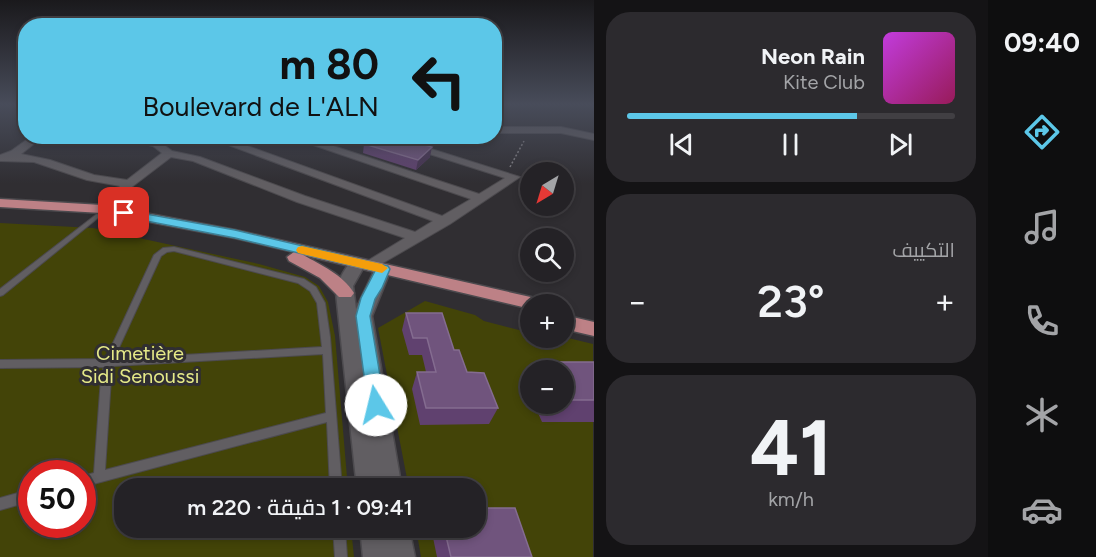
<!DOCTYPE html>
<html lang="ar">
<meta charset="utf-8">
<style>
body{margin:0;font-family:Figtree,Cairo,sans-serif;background:#2c2a2e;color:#f1f3f6;direction:rtl;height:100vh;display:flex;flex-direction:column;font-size:22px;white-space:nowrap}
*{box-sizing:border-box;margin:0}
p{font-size:20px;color:#a3a4a7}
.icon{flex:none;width:33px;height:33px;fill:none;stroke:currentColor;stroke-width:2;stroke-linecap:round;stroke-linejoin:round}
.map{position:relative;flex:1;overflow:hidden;direction:ltr}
.details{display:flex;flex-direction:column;gap:12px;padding:12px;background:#141315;width:394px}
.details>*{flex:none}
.hud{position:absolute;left:18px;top:18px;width:484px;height:126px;border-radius:24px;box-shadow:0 3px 9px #0003,0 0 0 2px #413f43;direction:rtl;background:#5cc7e8;color:#111;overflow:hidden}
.needle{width:39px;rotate:218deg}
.tools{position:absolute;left:520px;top:162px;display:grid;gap:12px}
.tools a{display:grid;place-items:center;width:54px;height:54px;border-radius:50%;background:#242226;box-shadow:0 3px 9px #0003,0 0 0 2px #413f43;font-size:30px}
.speed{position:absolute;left:18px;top:460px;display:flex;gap:12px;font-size:30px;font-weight:700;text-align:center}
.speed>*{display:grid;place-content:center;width:78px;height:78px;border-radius:50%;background:#242226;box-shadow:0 3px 9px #0003,0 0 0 2px #413f43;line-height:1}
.speed .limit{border:9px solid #d22;background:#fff;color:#111}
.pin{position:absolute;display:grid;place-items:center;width:51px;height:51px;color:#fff;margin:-26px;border-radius:12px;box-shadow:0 3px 9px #0006}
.me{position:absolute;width:66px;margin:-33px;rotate:351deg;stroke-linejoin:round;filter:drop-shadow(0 0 4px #0008)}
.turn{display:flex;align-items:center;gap:21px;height:126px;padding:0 24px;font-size:27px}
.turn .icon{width:78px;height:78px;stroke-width:2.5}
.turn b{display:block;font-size:42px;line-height:51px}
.big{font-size:45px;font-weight:600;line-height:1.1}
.details .widget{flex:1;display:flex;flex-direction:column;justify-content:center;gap:9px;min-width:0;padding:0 21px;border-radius:24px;background:#2c2a2e}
.details .dial{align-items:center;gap:0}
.dial b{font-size:78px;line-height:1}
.song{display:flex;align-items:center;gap:18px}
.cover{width:72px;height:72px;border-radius:9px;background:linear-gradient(135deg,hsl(290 70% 55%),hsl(330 70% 35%))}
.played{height:6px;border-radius:3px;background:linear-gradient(90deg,#5cc7e8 70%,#413f43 70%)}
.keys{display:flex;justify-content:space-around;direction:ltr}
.heat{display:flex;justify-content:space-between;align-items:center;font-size:33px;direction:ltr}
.trip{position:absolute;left:114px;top:478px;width:372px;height:60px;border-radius:24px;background:#242226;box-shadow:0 3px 9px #0003,0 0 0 2px #413f43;font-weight:600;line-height:60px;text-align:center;direction:rtl}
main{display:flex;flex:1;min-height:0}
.tabs{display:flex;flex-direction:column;width:108px;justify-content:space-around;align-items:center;background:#0e0e0f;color:#a3a4a7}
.tabs .icon{width:42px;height:42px}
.tabs .active{color:#5cc7e8}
.tabs b{font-size:27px;color:#f1f3f6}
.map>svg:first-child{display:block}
</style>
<main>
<nav class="tabs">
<b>09:40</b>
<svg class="icon active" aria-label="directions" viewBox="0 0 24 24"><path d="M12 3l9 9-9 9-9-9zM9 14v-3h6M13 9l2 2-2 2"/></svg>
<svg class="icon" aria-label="music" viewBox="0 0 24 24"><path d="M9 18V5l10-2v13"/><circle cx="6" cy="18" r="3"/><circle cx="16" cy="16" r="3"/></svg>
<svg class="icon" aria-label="phone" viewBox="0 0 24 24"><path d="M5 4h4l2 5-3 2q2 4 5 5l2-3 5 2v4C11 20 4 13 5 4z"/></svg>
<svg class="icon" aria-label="climate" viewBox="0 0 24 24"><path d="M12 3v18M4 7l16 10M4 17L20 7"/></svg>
<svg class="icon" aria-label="car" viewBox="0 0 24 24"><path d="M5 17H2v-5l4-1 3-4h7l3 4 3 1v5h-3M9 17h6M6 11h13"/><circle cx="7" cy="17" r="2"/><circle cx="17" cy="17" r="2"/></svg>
</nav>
<section class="details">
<div class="widget">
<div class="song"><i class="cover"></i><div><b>Neon Rain</b><p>Kite Club</p></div></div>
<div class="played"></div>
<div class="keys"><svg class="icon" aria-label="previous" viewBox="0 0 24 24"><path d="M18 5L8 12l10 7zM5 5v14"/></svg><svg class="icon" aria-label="pause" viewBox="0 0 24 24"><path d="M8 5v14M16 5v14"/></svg><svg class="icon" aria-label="next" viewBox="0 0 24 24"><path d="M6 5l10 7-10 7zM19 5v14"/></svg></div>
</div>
<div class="widget"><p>التكييف</p>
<div class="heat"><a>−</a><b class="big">23°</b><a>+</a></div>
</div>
<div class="widget dial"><b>41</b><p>km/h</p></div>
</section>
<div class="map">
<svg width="594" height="557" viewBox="0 0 594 557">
<rect width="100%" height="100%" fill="#302e32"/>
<path fill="#434408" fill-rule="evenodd" d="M0,223L93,228L259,264L305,277L319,286L328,302L335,336L348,489H124V528H351L354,557H0ZM32,474H82V525H32Z
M425,301L475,315L484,321L531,333V338L564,337L593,344V557H421L416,528H476V489H409L378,328ZM531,370H564V404H531Z"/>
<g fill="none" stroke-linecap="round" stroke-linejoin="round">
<g stroke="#4c4a4e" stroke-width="2">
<path id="service" d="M97,214L99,215V217L3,295L0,296V289Z
M174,247L304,279L316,287L325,303L330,337L342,489H330L327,422L82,487V476L94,473L101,378L104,367L0,368V360L106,359L108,354L154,255L163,248ZM174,251L298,283L310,291L317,303L322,347L115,359L116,354L161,256L167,252ZM323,354L326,413L105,470L111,378L113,366Z
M32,489V501L0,510V498Z
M333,528H345L347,557H335Z"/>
</g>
<g stroke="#4c4a4e" stroke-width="2">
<path id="minor" d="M495,127H561L594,134V140L561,133H495Z
M32,136H44L21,154L50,160L94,175L127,180L162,153L153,146L107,136H131L160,142L172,151L200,157L305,196L415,232L433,221L204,136H220L442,216L471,199L287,136H303L479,194L505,178L373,136H390L520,177L450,224L369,271L364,269L362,266L364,263L405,238L297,202L193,161L171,157L133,186L106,212H98L96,209L98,206L120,186L87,180L34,162L0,161V155L11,151Z"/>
</g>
<g stroke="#4c4a4e" stroke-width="3">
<path id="secondary" d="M358,258L366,263L353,286L356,309L377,265H389L391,269L372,316L402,489H357L336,293C337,282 347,261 358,258Z
M360,528H409L415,557H363Z"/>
</g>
<g stroke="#4c4a4e" stroke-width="3">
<path id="primary" d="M0,199L102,205L235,230L535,298L541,300L544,304H531V309L303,255C321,265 342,274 354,293L351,297H339L320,278L289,261L287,257L294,252L235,238L102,213L0,207Z
M564,315L594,322V336L564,329Z"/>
</g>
<path stroke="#848286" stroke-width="1.5" stroke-dasharray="2 2" stroke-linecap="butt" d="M510,167L524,141"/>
<use href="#service" fill="#615e62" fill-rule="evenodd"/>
<use href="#minor" fill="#615e62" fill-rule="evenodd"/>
<use href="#secondary" fill="#615e62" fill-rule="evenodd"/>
<use href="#primary" fill="#bd8186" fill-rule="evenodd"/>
</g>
<path fill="#60416f" d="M364,144L430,157L416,170L363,153Z
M406,313L454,350L467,372L498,408L489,424L420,425L412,389L417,372H426L422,355H409L402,330Z
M539,362H594V422H542L534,404H564V370H534Z
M531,376V396L526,384Z
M431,528H476L532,557H437Z"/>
<path fill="#463251" d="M432,147L430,157L416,170L418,160Z"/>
<path fill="#70547d" stroke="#846c90" stroke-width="1.5" d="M374,136H394L432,147L418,160L364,144Z
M406,313H442L454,350H459L467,372L484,373L498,408H426L417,372H436L427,338H413Z
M539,362H594V400H564V370H543Z
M476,508H515L532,557H451L444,528H476Z"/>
<linearGradient id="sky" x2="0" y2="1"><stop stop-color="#1a191c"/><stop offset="0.57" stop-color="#484c5a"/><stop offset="1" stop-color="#484c5a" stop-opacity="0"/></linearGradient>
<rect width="594" height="183" fill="url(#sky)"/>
<path fill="#5cc7e8" stroke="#3c8197" stroke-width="1.5" d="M124,210L235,230L388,266L390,269L382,288L375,299L370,316L385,405L383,410L376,413L370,410L368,405L356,316L361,298L375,271L235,238L120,216V211Z"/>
<path fill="#f59e0b" d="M302,246L382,264L388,268L382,273L298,253L296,250L298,247Z"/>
<g text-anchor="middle" stroke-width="6" stroke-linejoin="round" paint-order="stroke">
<g font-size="20" fill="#e5e988" stroke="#302e32">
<text x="140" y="360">Cimetière<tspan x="140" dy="23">Sidi Senoussi</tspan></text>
</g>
</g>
</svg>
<div class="tools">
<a><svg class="needle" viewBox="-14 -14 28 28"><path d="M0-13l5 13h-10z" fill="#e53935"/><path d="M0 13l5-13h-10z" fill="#a3a4a7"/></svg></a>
<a><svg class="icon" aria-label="search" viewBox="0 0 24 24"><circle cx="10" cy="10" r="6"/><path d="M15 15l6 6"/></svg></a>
<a>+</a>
<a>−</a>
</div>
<div class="speed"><div class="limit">50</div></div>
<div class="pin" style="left:124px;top:213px;background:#d93025"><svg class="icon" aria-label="arrive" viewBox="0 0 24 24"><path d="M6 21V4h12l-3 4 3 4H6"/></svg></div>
<svg class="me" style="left:376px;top:405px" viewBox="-20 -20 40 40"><circle r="19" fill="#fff"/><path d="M0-13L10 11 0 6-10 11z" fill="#5cc7e8"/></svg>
<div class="trip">09:41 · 1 دقيقة · 220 m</div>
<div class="hud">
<div class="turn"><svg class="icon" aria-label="left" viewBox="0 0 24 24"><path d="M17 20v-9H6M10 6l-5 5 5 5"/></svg><div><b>80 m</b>Boulevard de L'ALN</div></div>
</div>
</div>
</main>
